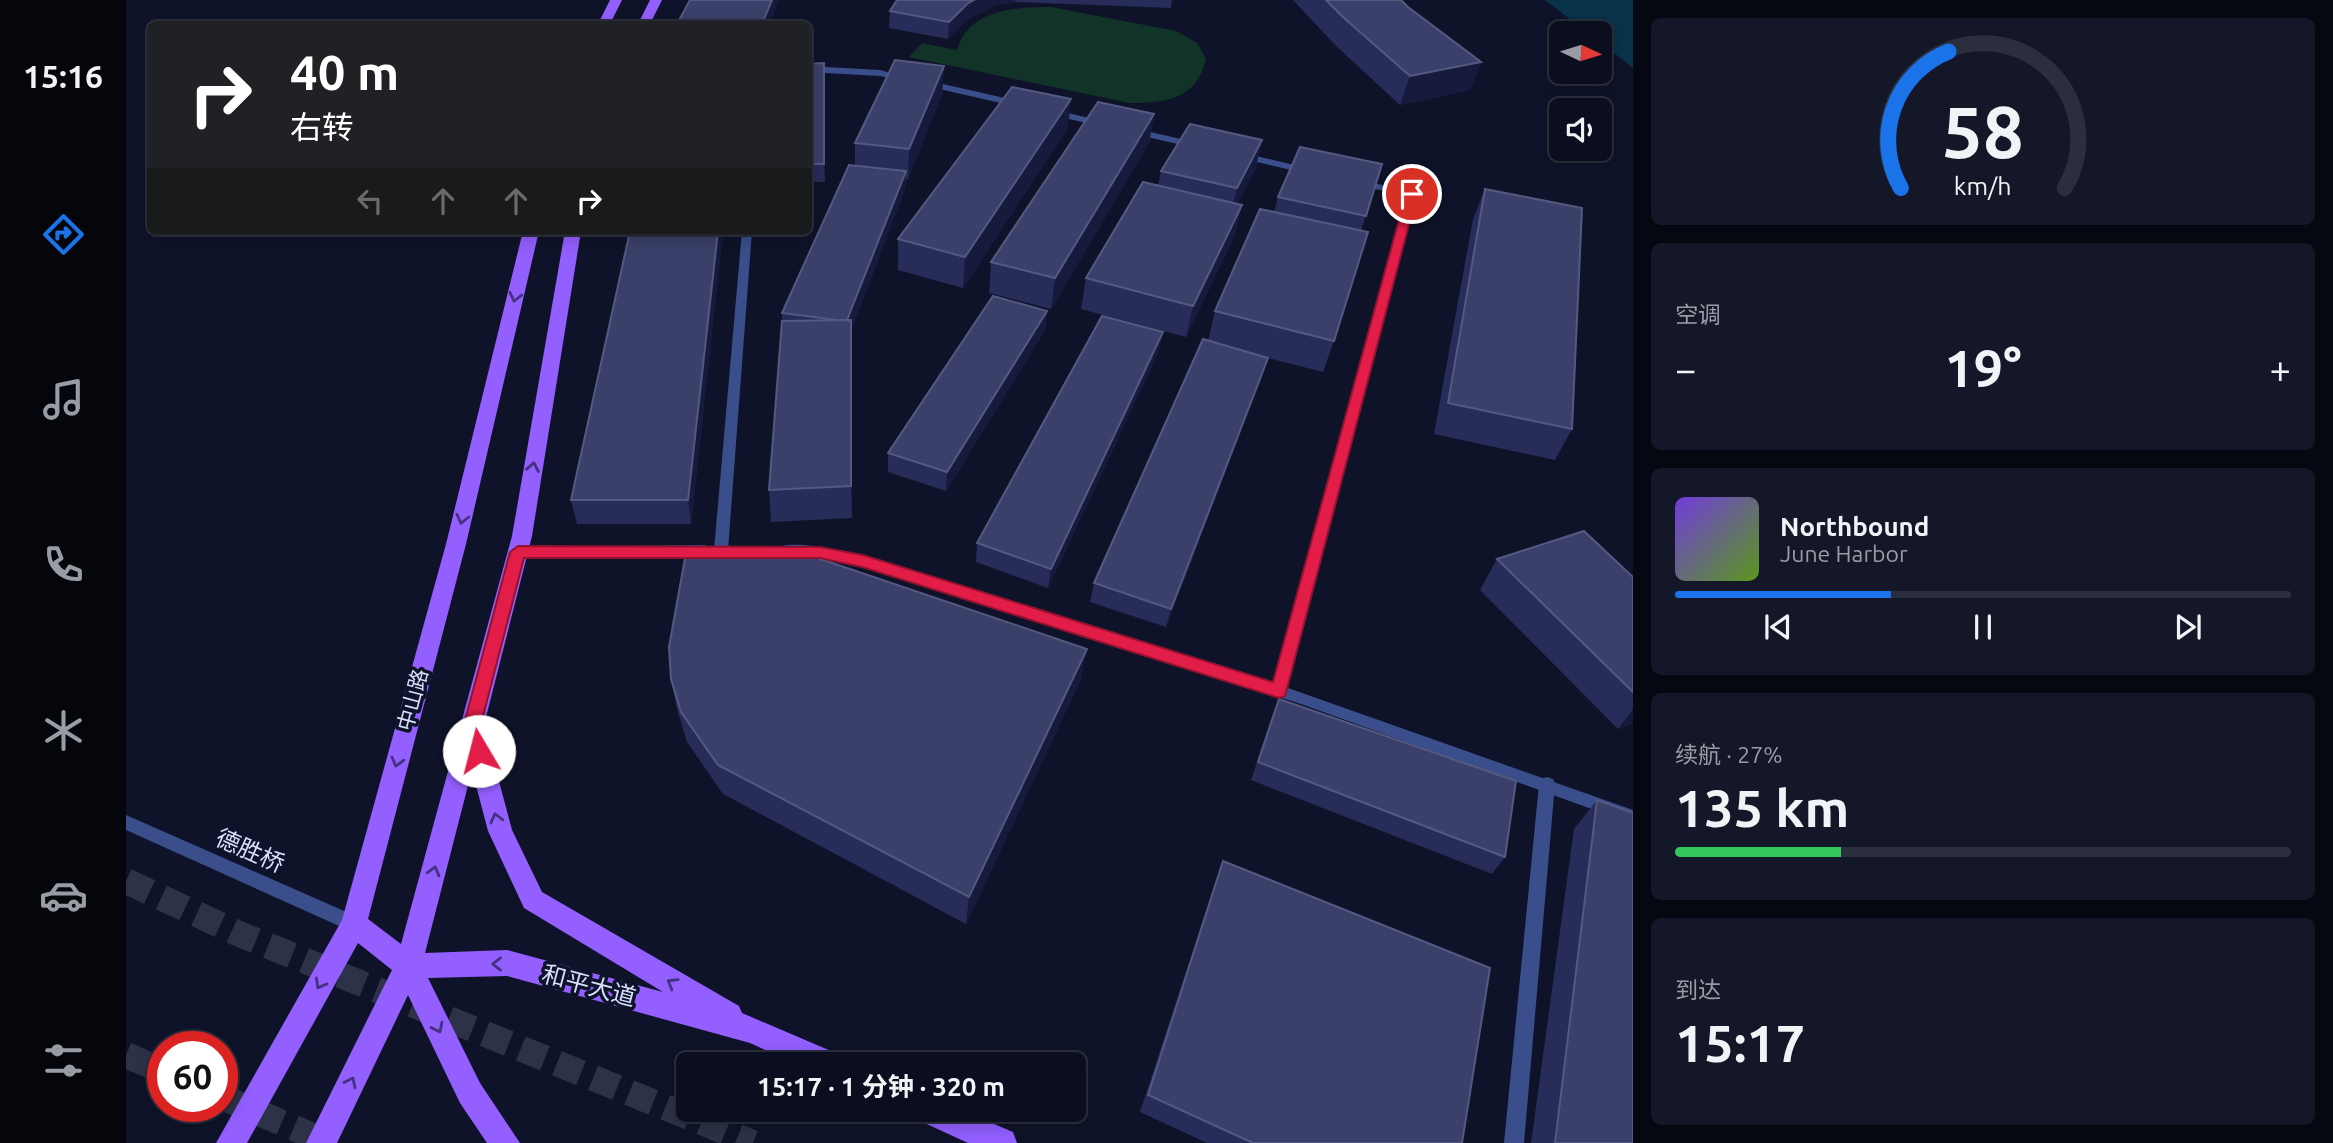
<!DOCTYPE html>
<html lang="zh">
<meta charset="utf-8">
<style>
body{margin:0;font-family:Ubuntu,"Noto Sans SC",sans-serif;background:#141728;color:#f1f3f6;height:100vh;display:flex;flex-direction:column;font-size:26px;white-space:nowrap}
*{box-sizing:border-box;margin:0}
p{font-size:23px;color:#9a9ca4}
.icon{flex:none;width:38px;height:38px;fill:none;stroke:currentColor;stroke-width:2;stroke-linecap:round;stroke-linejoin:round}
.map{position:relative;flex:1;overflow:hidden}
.details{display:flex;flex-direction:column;gap:18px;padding:18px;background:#060811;width:700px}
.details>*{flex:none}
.top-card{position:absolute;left:21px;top:21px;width:665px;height:214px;border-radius:10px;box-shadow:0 4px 18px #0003,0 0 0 2px #2b2e3d;background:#202124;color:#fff;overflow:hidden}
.needle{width:46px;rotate:94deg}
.fabs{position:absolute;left:1423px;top:21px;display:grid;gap:14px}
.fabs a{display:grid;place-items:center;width:63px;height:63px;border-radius:10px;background:#0b0e1f;box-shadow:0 4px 18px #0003,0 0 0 2px #2b2e3d;font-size:35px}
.speed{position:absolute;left:21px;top:1031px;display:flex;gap:14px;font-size:35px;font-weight:700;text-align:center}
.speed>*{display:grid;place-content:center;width:91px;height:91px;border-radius:50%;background:#0b0e1f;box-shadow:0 4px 18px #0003,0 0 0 2px #2b2e3d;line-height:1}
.speed .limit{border:10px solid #d22;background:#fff;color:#111}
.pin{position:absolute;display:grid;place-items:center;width:60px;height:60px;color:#fff;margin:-30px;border:4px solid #fff;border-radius:50%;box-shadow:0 2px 7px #0007}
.me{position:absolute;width:77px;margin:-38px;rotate:352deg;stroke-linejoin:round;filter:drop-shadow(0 0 5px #0008)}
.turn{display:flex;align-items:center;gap:24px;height:147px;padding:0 28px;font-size:32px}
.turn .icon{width:91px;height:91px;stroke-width:2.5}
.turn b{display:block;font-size:49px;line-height:60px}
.lanes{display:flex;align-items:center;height:66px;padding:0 28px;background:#0003;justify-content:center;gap:35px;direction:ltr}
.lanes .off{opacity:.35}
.big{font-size:52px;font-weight:700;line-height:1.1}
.details .card{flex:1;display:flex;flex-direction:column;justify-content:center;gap:10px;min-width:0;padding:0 24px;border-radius:10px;background:#141728}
.details .dial{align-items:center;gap:0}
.dial svg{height:182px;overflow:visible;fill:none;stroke:#2b2e3d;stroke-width:7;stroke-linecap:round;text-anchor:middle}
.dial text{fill:#f1f3f6;stroke:none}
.song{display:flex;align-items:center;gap:21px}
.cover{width:84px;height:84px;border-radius:10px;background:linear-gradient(135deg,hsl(260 70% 55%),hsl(90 70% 35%))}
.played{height:7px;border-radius:4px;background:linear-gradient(90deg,#1a73e8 35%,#2b2e3d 35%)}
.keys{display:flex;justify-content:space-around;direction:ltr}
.heat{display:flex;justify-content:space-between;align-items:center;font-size:38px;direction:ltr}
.charge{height:10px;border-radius:5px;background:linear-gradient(90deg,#34c759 27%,#2b2e3d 0)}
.trip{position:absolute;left:550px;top:1052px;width:410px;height:70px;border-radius:10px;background:#0b0e1f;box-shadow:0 4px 18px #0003,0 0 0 2px #2b2e3d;font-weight:700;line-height:70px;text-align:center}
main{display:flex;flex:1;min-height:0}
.menu{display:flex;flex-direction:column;width:126px;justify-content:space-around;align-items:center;background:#04060c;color:#9a9ca4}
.menu .icon{width:49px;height:49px}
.menu .selected{color:#1a73e8}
.menu b{font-size:32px;color:#f1f3f6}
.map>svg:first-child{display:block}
</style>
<main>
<nav class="menu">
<b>15:16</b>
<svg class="icon selected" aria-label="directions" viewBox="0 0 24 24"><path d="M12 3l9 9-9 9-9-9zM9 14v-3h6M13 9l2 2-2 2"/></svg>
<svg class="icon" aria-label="music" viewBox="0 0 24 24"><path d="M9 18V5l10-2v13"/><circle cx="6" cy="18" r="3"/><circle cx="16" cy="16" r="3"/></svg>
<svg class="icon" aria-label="phone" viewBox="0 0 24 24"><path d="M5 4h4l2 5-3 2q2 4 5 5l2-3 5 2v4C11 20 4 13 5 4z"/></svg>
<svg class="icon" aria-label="climate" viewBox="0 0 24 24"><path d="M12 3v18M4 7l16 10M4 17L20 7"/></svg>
<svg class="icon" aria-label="car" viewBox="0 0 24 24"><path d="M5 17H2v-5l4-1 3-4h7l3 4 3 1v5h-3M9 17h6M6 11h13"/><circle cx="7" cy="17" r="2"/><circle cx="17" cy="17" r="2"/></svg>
<svg class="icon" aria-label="filters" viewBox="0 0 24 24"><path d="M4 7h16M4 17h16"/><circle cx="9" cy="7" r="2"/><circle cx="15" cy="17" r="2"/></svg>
</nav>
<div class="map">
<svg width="1507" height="1143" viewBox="0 0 1507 1143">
<rect width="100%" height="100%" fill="#0f1329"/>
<path fill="#123428" d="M925,7L1050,31L1071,43L1080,59C1071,99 1040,103 1004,103L783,57L796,43L831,50C843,9 889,7 925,7Z"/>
<path fill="#083349" d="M1419,0H1507V68L1474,42V33H1462Z"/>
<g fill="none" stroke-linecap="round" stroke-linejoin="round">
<path stroke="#2d3249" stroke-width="26" stroke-dasharray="26 13" stroke-linecap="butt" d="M0,881L111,933L627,1143
M0,1055L37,1071
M96,1097L203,1143"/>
<path fill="#394e8a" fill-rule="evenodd" d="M1421,777L1427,779L1429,784L1398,1143H1378L1413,784L1415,779Z"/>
<path fill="#394e8a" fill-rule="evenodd" d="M682,66L754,70L783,78L779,81L754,76L682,72Z
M799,80L892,101L897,104L892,107L796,85L795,83Z
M925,109L980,122L982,124L977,127L922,114L920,112Z
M1007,128L1072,143L1074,145L1069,148L1004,133V129Z
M1113,152L1185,169L1187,171L1182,174L1110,157L1108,155Z
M1232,179L1291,194L1162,688L1507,810V824L1175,704L737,566L694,557L655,555L648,550C660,537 719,552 737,556L1148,683L1280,196L1228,184L1227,182Z
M616,231H626L602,550L595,555L588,550Z
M579,545L586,550L579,555L392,557L385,552L392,547Z
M0,815L234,918L237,924L234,930L228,932L222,930L0,830Z"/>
<path fill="#935fff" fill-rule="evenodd" d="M484,0H496L484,24H472Z
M524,0H536L524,24H512Z
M397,231H413L340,544L242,919L275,944L386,536L439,231H455L406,536L358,725L386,830L416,892L613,1006L616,1013L712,1054L716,1064H670L624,1043L381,976L302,978L354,1083L394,1143H361L334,1103L282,995L211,1143H180L266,970L232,943L121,1143H90L216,920L320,544ZM346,770L362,831L398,908L537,992L381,950L299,953Z
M787,1110H835L887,1132L891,1143H842L792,1120Z"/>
</g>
<path fill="#282c58" d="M771,0H1046L1045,8L889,2L868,6L840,20L822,39L763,28L764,11Z
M1167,0H1275L1282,7L1355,62L1344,90L1274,105L1210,46Z
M682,64L699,81V182H682Z
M818,66L816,94L782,179H780L779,189L725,331L726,518L645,522L643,490L656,321V313L729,165V143Z
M1028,114L1023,143L925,309L863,293L865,262Z
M942,128L837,288L772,270V239Z
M1136,140L1129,170L1111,204L1116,205L1109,235L1060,337L955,309L960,278L1032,186L1035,171Z
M1256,164L1235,231L1208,341L1197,372L1142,358L1136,377L1040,627L964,602L968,583L1082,341L1089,311L1148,212L1152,197Z
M1359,189L1446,429L1429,460L1308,434L1347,219Z
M504,231H597L565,524H451L445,500Z
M921,311L919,330L820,491L762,472V453Z
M1037,332L1033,351L922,588L850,562L851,543Z
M1371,559L1507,577V723L1492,729L1354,590Z
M545,679H955L840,924L597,794L561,742L551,709Z
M1153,699L1379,857L1366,874L1125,780L1146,717Z
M1471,800L1507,1143H1405L1448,829Z
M1097,861L1336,1143H1081L1014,1112L1089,883Z"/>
<path fill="#161a3d" d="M646,0H653L644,24H636Z
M848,0H889V2L868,6L840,20L822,39L823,22L841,4Z
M1355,62L1344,90L1274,105L1284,76Z
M698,63L699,81V182L698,164Z
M818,66L816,94L782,179L783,149Z
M945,99L942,128L837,288L839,257Z
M1028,114L1023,143L925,309L929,278Z
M1136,140L1129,170L1104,218L1111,188Z
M780,171L779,189L725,331L726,518L721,322Z
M1116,205L1109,235L1060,337L1067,306Z
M592,231H597L565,524L562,500Z
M921,311L919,330L820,491L821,472Z
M1037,332L1033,351L922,588L925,569Z
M1142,358L1136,377L1040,627L1045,609Z
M961,649L955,679L840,924L843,897Z
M1507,709V723L1492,729Z"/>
<path fill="#3b406a" stroke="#545981" stroke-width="2" d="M564,0H646L636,24H551Z
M771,0H848L841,4L823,22L764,11Z
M1200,0H1275L1282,7L1355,62L1284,76L1218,18Z
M769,60L818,66L783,149L729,143Z
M698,63V164H682V64Z
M886,87L945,99L839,257L772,239Z
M972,102L1028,114L929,278L865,262Z
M1064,124L1136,140L1111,188L1035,171Z
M1174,147L1256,164L1240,216L1152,197Z
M723,165L780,171L721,320H711L656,313Z
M1017,182L1116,205L1067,306L960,278Z
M1359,189L1456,208L1446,429L1322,403Z
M1134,209L1242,232L1208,341L1089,311Z
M504,231H592L562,500H445Z
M867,296L921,311L821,472L762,453Z
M976,316L1037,332L925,569L851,543Z
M725,320V486L643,490L656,321Z
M1077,339L1142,358L1045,609L968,583Z
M1458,531L1507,577V692L1371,559Z
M561,547L662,548L961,649L843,897L592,765L555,712L545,679L543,647Z
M1153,699L1390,781L1379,857L1132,762Z
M1471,800L1507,813V1143H1429Z
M1097,861L1364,968L1336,1143H1127L1022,1095Z"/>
<defs><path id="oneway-chevron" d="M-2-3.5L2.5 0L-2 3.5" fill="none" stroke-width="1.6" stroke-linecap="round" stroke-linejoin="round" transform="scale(1.75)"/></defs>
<g stroke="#44317f">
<use href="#oneway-chevron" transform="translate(389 297) rotate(103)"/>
<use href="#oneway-chevron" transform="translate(407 467) rotate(-80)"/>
<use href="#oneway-chevron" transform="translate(336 519) rotate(103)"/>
<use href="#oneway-chevron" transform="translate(271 762) rotate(105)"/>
<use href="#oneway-chevron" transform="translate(370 818) rotate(-104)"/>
<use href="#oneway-chevron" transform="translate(308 871) rotate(-75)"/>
<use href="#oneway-chevron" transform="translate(371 964) rotate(180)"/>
<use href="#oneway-chevron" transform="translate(546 983) rotate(-149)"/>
<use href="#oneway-chevron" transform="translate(194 984) rotate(119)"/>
<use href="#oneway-chevron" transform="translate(312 1028) rotate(64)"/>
<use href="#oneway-chevron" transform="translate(225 1082) rotate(-64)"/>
</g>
<path fill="#e11d48" stroke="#92132f" stroke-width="2" d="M1286,191L1291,194L1159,696L1153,698L736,567L694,558H398L355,724L362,751L360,756H347L338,724L384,552L392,546L694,547L737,555L1147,682L1280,194Z"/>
<g text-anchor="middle" stroke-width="7" stroke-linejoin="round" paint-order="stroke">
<g font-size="21" fill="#d8dfff" stroke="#0f1329">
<text transform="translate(287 700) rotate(-75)" y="7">中山路</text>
</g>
<g font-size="24" fill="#d8dfff" stroke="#0f1329">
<text transform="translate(124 851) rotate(24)" y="8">德胜桥</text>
<text transform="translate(463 986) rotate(15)" y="8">和平大道</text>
</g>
</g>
</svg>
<div class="fabs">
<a><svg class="needle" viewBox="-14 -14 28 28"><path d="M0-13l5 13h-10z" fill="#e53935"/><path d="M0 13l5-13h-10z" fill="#9a9ca4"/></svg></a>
<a><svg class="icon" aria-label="sound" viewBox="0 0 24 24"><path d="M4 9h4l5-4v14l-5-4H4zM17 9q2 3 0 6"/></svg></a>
</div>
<div class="speed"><div class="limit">60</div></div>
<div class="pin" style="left:1286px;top:194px;background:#d93025"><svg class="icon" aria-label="arrive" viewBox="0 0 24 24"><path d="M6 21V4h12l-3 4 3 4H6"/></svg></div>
<svg class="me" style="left:353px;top:751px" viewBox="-20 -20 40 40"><circle r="19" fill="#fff"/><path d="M0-13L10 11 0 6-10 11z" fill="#e11d48"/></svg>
<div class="trip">15:17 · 1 分钟 · 320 m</div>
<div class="top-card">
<div class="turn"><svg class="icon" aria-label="right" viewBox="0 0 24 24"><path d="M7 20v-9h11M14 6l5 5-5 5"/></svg><div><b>40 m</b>右转</div></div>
<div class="lanes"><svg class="icon off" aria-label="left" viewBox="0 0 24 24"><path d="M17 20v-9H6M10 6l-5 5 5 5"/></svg><svg class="icon off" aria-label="ahead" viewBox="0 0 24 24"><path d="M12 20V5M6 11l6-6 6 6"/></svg><svg class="icon off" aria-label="ahead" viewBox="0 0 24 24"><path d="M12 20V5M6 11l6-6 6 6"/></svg><svg class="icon" aria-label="right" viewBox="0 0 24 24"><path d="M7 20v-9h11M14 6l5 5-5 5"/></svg></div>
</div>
</div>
<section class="details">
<div class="card dial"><svg viewBox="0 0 100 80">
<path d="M14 69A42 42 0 1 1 86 69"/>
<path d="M14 69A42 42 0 0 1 35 9" stroke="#1a73e8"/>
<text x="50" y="56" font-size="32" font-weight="700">58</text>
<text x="50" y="72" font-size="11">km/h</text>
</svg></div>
<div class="card"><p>空调</p>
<div class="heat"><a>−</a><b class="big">19°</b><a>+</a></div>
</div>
<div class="card">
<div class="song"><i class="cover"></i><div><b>Northbound</b><p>June Harbor</p></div></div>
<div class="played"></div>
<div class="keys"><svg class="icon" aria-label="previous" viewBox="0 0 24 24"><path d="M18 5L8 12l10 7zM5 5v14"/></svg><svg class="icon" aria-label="pause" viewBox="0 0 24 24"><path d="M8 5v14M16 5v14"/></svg><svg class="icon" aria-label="next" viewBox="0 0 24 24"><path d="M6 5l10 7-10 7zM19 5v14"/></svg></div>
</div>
<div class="card"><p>续航 · 27%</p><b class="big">135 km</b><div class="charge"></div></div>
<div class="card"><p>到达</p><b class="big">15:17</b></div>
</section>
</main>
